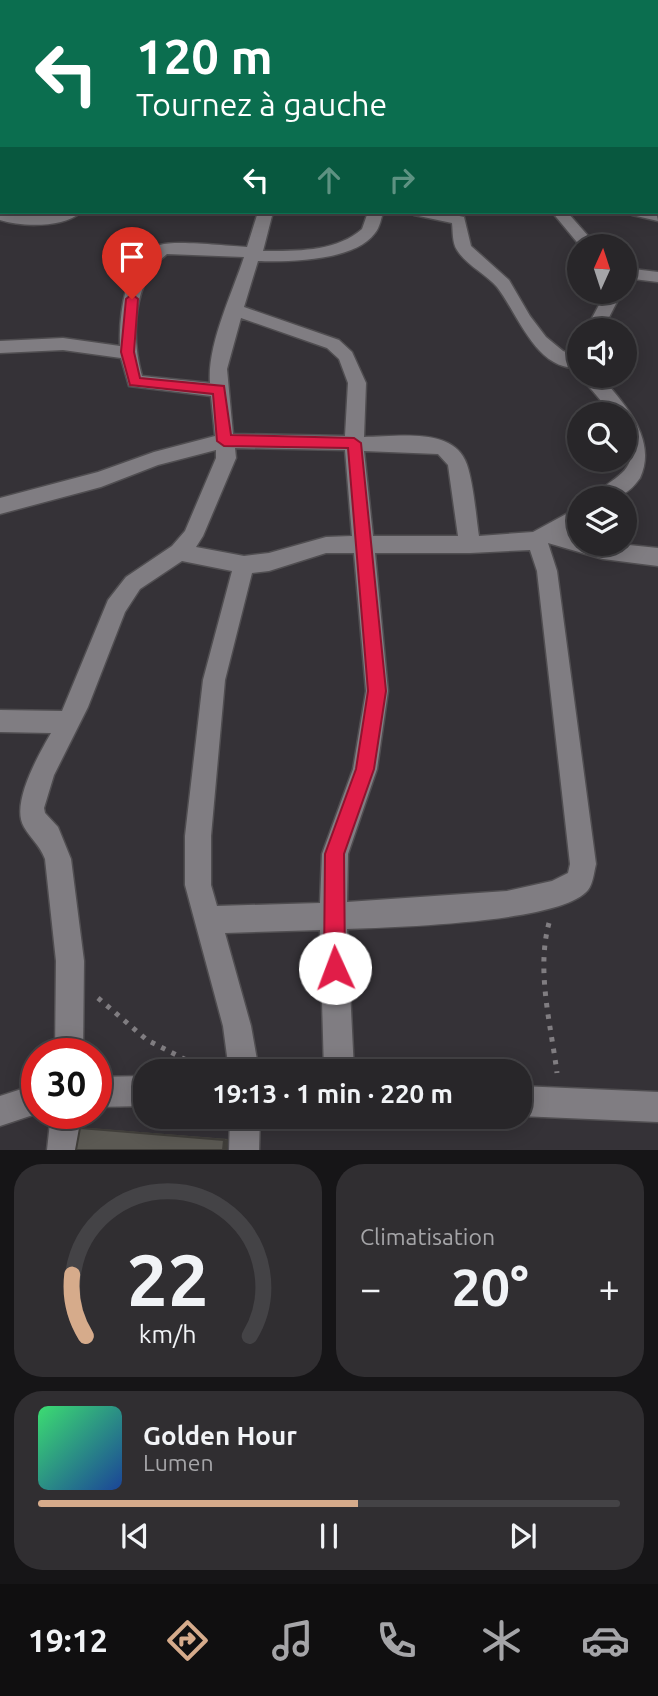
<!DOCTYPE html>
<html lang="fr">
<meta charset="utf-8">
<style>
body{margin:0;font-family:Ubuntu,sans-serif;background:#302e31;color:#f1f3f6;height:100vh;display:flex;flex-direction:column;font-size:26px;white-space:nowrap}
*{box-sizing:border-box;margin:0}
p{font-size:23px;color:#a5a5a8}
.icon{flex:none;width:38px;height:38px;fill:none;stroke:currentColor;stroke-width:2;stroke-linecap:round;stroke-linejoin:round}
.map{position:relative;height:1150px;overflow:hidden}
.sheet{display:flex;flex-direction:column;gap:14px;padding:14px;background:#161517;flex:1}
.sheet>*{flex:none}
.top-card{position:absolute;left:0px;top:0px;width:658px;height:214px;box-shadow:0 4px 18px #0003,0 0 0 2px #444346;background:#0b6e4f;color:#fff;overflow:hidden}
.needle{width:46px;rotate:3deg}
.buttons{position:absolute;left:567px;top:234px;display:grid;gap:14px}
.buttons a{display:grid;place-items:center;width:70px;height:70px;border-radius:50%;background:#282629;box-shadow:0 4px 18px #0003,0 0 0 2px #444346;font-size:35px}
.speed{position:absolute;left:21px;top:1038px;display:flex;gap:14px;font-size:35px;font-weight:700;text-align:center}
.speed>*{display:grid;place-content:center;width:91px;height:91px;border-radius:50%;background:#282629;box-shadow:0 4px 18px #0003,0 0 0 2px #444346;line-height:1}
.speed .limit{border:10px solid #d22;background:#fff;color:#111}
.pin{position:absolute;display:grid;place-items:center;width:60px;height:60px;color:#fff;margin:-72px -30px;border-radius:50% 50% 50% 0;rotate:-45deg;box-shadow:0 0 7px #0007}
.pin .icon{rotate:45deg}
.me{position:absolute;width:77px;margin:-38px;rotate:358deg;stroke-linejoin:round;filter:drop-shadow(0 0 5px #0008)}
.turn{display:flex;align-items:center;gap:24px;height:147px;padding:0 21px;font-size:32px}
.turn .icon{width:91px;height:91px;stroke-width:2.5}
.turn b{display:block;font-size:49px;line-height:60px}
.lanes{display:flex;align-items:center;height:66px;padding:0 21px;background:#0003;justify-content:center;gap:35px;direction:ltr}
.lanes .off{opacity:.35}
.big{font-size:52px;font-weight:700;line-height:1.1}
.sheet .card{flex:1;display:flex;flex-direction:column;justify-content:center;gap:10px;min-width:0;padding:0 24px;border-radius:28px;background:#302e31}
.sheet .dial{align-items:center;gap:0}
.dial svg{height:182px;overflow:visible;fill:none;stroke:#444346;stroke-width:7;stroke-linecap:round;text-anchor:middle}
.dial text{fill:#f1f3f6;stroke:none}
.song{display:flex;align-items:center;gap:21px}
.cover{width:84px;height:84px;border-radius:10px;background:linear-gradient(135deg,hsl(140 70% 55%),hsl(220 70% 35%))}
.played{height:7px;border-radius:4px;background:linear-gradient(90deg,#d6ab8b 55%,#444346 55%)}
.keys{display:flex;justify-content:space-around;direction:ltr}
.heat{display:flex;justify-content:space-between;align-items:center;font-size:38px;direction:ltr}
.sheet .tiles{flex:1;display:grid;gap:14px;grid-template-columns:1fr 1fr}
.card:last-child{grid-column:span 2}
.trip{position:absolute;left:133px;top:1059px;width:399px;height:70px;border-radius:28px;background:#282629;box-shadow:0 4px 18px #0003,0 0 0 2px #444346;font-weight:700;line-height:70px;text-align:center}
.tab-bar{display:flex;height:112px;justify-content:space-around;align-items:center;background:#100f10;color:#a5a5a8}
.tab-bar .icon{width:49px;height:49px}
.tab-bar .selected{color:#d6ab8b}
.tab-bar b{font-size:32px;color:#f1f3f6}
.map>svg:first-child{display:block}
</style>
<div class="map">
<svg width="658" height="1150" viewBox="0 0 658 1150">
<rect width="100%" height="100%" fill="#353237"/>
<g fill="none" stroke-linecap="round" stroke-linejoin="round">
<g stroke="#504e51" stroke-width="3">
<path id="minor" d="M37,0H50L35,2Z
M196,0H209L194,2Z
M476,0H488L474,2Z
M581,0H601L603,2H582Z
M643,0H655L641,2Z
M2,22V30L0,31V23Z
M656,49H658V57H656Z
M0,81H2V89H0Z
M656,91H658V99H656Z
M656,136H658V144H656Z
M0,161H2V170H0Z
M0,210L26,216L81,212C64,228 21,227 0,220Z
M656,211L658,221L632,215L629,212Z
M258,212H273L263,251C296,251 336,252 362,229L368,212H383C381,219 380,227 375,233C355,261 290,262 258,261L244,307L339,340L352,352L366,383L364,437C394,437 450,427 465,460C473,476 476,517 479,536L533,532L579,507V525L567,532L579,537V544H619L658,548V566L603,559L548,543L557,571L596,864C594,872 593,884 588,890C562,923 392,927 347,929L354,1071H324L320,930L225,933L251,1026L259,1071H229L223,1026L185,885V836L203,680L232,571L182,561L140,589L125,612L88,707L54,775L44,808L45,813L58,827L71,859L84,961L83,1054H55L56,961L45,859C39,844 31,839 24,827C10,804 39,754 51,733L0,732V710L62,711L108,600L126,577L172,546L185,531L216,458V450L158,465L101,487L0,514V498L98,472L154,452L215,436L211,396L129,386L121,358L63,350L0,353V341L63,338L120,346C119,316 125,256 160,245C176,240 227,246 247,247ZM167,254L244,257C232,294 207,345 210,383L142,376C131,337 132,281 167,254ZM241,318L327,348L339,359L348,383L345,436L233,434L227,369ZM235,448L345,450L352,536L326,537L269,553L244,556L196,547L203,536L236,458ZM364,451L438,454L448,465L458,536H373ZM530,550L537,571L570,864L568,873L552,881L507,891L347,902L348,854L377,769L388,691L375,553H470ZM326,553H354L366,691L353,769L322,854L320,903L217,906L211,885V836L225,680L252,573L269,571Z
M412,212H441L464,217L471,246L509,280L530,316L546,337L563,351L579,357V368C536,371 518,314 497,287C486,274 466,265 457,250C452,243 453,231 452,223L414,215Z
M552,212H567L598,247H581Z
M625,268L658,272V282L625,278Z
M606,292H622L602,331H585Z
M580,376H600C624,403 658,439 640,478C627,497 615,499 593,499C603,481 631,477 631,453C632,440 625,428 625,415H613Z
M145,1076V1106L96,1107V1077Z
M37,1084V1113H39L0,1126V1096Z
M520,1086L658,1092V1122L520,1116Z
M51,1113H81L77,1150H47Z
M230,1116H260L259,1150H229Z"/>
</g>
<path stroke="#807d81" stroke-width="5" stroke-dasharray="4.5 7" stroke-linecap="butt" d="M549,923C536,971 551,1025 557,1073
M98,998L147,1040L208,1071"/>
<use href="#minor" fill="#807d82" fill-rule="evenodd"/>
</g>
<path fill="#4e4d47" d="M80,1128H89L228,1139L227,1150H76Z"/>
<path fill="#403e3a" d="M228,1139L227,1150H223L224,1140Z"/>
<path fill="#5b5953" stroke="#403e3a" stroke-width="2" d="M80,1128L224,1140L223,1150H76Z"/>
<path fill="#e11d48" stroke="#92132f" stroke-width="2" d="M132,294L138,299L134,352L140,378L224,386L231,435L354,438L361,443L386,691L374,769L344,854L345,968L342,975L335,978L327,975L324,968L325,854L356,769L368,691L348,448L224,446L217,441L213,394L130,385L121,352L126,299Z"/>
</svg>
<div class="buttons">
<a><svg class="needle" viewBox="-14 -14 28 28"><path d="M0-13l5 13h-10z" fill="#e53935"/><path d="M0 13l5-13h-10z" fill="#a5a5a8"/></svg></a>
<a><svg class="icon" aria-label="sound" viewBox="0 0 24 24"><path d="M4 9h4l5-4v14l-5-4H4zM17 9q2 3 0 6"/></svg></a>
<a><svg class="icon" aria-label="search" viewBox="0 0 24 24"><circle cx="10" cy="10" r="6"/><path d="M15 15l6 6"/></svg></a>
<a><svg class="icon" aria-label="layers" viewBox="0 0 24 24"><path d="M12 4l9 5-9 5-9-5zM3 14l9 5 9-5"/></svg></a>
</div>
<div class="speed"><div class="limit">30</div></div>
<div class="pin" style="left:132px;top:299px;background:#d93025"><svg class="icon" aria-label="arrive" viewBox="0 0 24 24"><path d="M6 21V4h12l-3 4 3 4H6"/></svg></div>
<svg class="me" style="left:335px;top:968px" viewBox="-20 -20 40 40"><circle r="19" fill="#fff"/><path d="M0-13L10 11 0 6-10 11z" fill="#e11d48"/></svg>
<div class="trip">19:13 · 1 min · 220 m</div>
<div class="top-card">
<div class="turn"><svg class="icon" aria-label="left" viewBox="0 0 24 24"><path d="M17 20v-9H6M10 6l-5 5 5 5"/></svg><div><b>120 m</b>Tournez à gauche</div></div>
<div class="lanes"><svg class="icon" aria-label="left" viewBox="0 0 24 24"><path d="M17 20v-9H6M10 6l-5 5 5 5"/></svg><svg class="icon off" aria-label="ahead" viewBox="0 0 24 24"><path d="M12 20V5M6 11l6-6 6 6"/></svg><svg class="icon off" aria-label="right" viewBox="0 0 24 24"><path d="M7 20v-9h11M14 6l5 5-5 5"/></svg></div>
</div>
</div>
<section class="sheet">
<div class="tiles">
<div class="card dial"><svg viewBox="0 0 100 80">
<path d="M14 69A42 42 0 1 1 86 69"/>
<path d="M14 69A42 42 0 0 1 8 42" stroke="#d6ab8b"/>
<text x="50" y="56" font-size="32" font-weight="700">22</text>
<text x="50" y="72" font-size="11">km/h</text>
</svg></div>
<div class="card"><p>Climatisation</p>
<div class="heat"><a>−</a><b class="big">20°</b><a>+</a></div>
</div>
<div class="card">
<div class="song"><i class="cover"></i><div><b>Golden Hour</b><p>Lumen</p></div></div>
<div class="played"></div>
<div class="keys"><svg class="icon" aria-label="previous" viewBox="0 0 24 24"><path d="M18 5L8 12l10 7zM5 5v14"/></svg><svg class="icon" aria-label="pause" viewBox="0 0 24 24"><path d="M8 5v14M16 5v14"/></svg><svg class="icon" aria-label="next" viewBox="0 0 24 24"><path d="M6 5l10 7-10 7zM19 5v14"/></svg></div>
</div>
</div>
</section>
<nav class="tab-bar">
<b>19:12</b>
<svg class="icon selected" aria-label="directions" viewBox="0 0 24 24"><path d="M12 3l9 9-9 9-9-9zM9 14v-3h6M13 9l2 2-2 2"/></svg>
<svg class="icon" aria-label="music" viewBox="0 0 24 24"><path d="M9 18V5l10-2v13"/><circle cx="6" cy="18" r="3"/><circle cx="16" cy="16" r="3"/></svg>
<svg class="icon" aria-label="phone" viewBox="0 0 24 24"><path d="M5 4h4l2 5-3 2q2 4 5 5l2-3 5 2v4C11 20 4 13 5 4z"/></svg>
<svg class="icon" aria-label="climate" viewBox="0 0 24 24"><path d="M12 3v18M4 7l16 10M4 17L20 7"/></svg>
<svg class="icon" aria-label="car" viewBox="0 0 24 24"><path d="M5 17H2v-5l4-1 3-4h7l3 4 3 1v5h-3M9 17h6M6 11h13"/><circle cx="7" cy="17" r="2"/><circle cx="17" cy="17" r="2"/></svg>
</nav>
